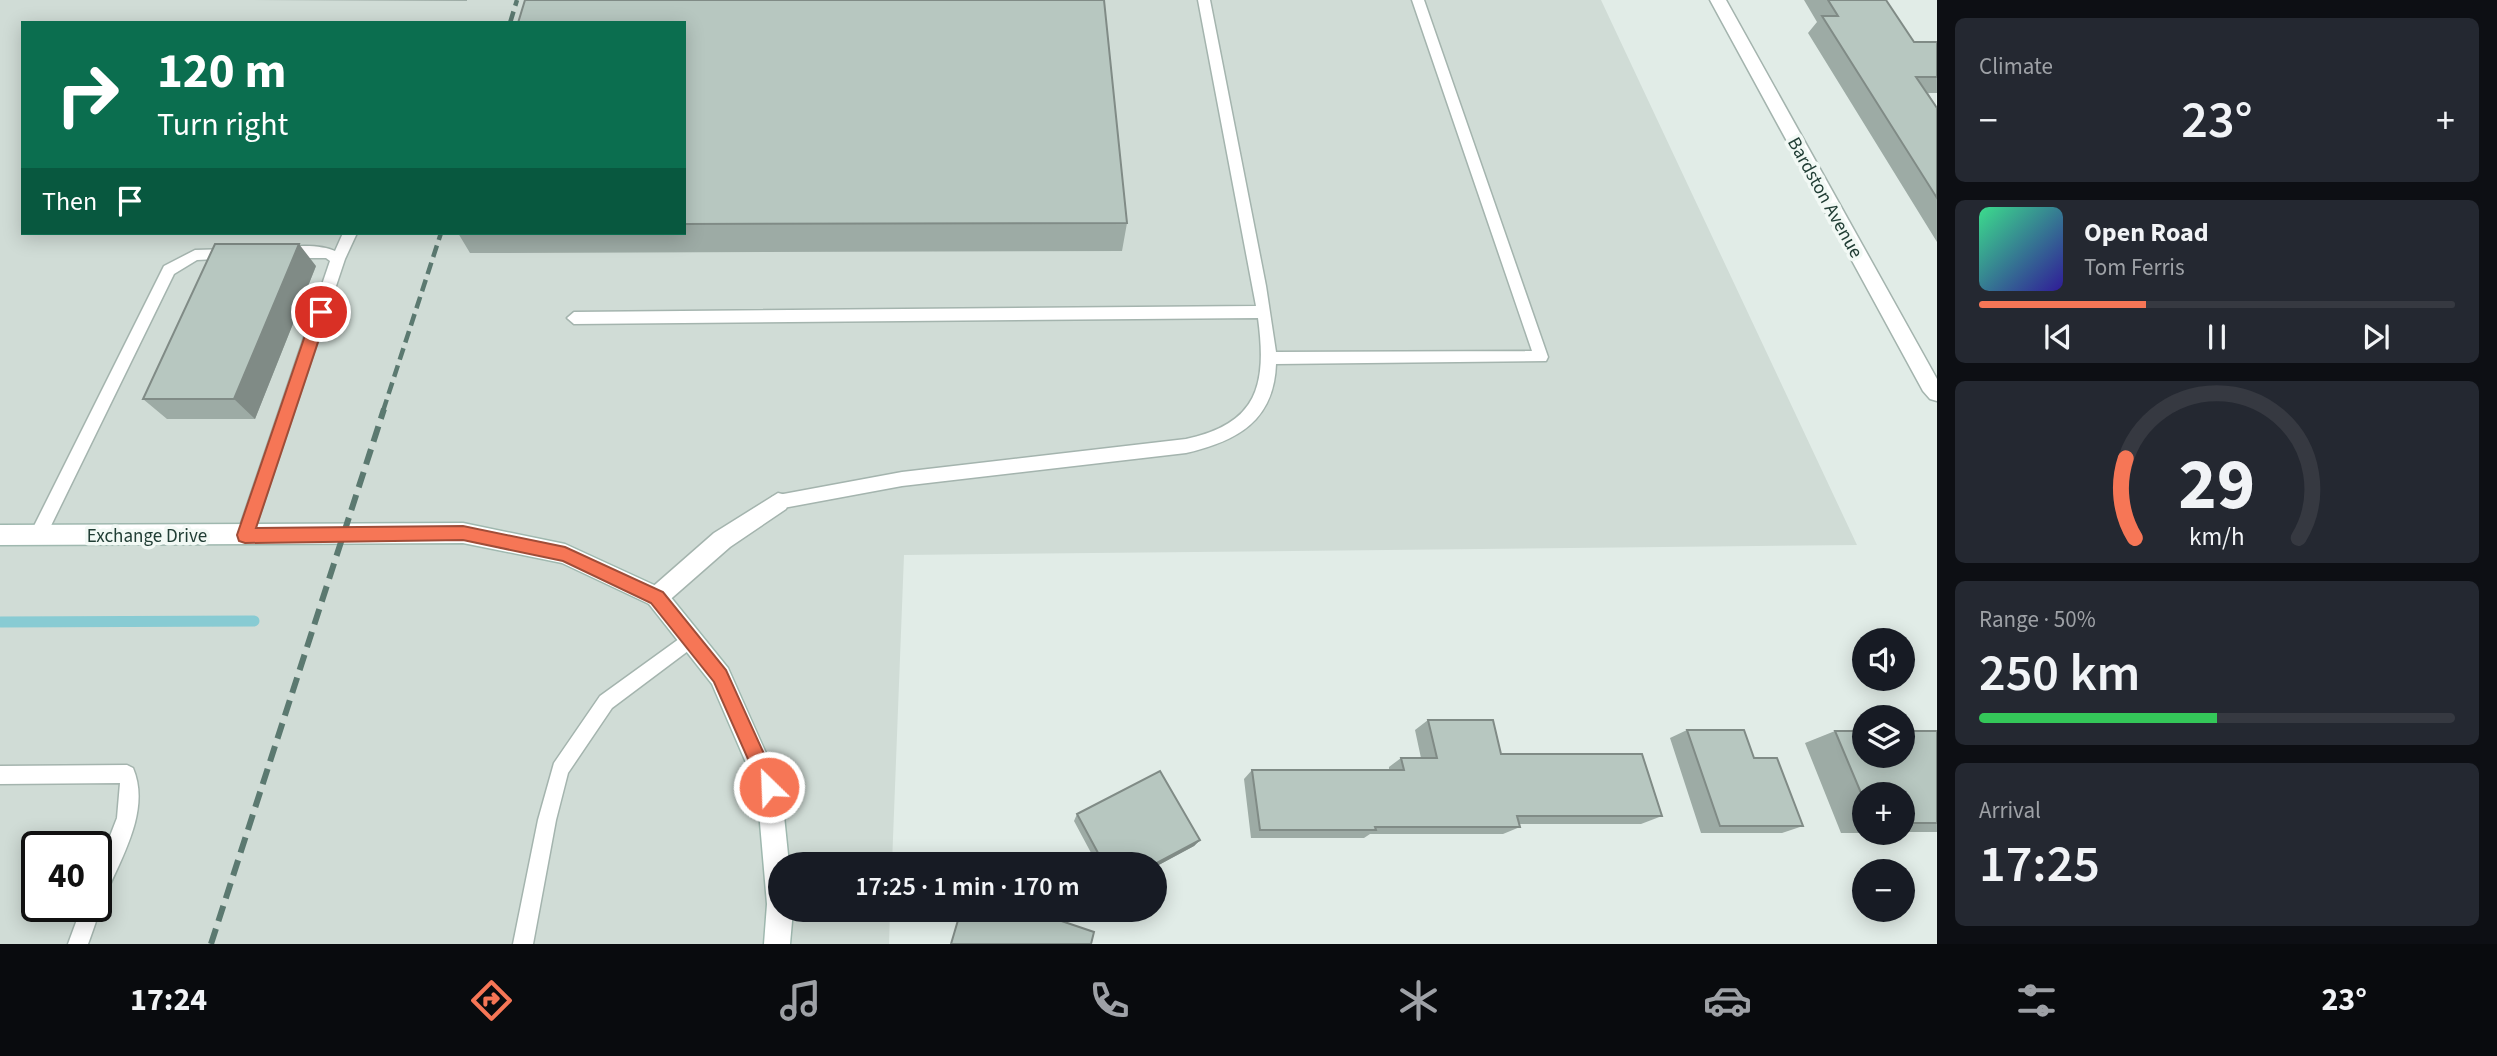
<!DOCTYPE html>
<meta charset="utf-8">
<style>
body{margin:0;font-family:"Source Sans 3",sans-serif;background:#242831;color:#f1f3f6;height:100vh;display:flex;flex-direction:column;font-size:26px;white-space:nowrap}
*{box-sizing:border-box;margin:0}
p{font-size:23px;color:#9ea1a6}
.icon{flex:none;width:38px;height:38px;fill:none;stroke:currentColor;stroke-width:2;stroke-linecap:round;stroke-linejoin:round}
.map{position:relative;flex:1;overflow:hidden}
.details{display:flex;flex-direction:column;gap:18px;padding:18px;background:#0d0f14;width:560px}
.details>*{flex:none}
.banner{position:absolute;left:21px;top:21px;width:665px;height:214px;border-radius:0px;box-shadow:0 4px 18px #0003;background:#0b6e4f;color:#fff;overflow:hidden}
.fabs{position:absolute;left:1852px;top:628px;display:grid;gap:14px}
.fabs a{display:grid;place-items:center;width:63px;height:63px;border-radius:50%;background:#171b24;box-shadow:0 4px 18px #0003;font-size:35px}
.speed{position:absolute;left:21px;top:831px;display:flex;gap:14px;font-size:35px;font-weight:700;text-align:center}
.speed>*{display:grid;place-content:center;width:91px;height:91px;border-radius:50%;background:#171b24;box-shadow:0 4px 18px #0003;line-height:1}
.speed .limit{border:4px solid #111;border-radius:10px;background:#fff;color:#111}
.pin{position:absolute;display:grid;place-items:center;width:60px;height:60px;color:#fff;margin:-30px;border:4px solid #fff;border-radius:50%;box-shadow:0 2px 7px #0007}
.me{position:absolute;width:77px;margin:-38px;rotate:336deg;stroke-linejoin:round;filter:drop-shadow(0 0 5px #0008)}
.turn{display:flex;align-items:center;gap:24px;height:147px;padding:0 21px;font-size:32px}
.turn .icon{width:91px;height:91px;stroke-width:2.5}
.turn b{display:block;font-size:49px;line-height:60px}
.then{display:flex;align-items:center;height:66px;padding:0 21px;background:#0003;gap:14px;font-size:26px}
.big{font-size:52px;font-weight:600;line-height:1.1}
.details .card{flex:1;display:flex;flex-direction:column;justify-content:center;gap:10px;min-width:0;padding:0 24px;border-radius:10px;background:#242831}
.details .dial{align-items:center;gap:0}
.dial svg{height:182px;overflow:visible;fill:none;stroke:#363941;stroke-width:7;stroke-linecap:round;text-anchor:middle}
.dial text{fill:#f1f3f6;stroke:none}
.song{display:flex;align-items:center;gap:21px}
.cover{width:84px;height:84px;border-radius:10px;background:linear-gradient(135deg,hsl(150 70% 55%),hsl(250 70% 35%))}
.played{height:7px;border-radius:4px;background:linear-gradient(90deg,#f67656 35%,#363941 35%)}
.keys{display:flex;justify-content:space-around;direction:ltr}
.heat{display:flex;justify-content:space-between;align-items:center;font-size:38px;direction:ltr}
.charge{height:10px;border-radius:5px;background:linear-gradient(90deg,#34c759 50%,#363941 0)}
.trip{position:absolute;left:768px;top:852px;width:399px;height:70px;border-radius:35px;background:#171b24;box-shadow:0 4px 18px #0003;font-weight:600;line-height:70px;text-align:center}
.tabs{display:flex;height:112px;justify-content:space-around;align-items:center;background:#090b0e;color:#9ea1a6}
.tabs .icon{width:49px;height:49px}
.tabs .selected{color:#f67656}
.tabs b{font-size:32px;color:#f1f3f6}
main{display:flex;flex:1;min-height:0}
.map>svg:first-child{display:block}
</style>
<main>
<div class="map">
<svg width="1937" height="944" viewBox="0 0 1937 944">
<rect width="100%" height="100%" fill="#e1ece7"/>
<path fill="#d0dcd6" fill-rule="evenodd" d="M0,0H1601L1857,545L904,555L892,864H780V910H890L889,944H0ZM23,23H684V233H23ZM37,847H96V906H37Z"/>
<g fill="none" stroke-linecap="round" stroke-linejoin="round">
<path stroke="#88cbd3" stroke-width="11" d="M0,622L254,621"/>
<g stroke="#a4b4ae" stroke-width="3">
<path id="lane" d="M1198,0H1210L1266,286L1276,352L1532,351L1412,0H1424L1548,357L1546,361L1276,364C1274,421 1237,441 1186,453L902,486L778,509L772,507L770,502L772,497L778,495L902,472L1186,439C1258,424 1267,385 1258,318L574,324L567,318L574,312L1256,306Z
M343,233H357L345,259L253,535L251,540L245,542L239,540L237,535L330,261L326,258H284L277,253C286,243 323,245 335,251Z
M230,249L235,250L237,254L235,258L197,260L174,274L44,540L38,542L32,540L30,535L32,530L164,266L195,250Z
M690,631L696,633L699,639L696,645L612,708L568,773L556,820L533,944H513L538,820L554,763L600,696Z
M127,765L133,768C152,812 118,863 102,903C98,915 93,931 88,944H68L82,906H96V872L117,818L120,783L0,784V766Z"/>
</g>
<g stroke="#a4b4ae" stroke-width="3">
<path id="street" d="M1710,0H1726L1937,379V401L1930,399L1923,391Z
M778,493L786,495L789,502L786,509L730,547L665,604L657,607L649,604L646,597L649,590L714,533Z"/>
</g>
<g stroke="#9fb8af" stroke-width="3">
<path id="secondary" d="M463,523L565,544L665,590L728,668L781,787L789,864H780V910H793L790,944H764L767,904L757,788L712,684L649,604L562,563L463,543L0,545V525Z"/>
</g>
<use href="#lane" fill="#fff" fill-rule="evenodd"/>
<use href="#street" fill="#fff" fill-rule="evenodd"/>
<use href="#secondary" fill="#fff" fill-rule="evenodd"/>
<path stroke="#5b7970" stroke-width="4.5" stroke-dasharray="12 6" stroke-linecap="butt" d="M510,23L517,0
M383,411L441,233"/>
<path stroke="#5b7970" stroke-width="6" stroke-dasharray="16 8" stroke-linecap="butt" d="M211,944L384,409"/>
</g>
<path fill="#9daba5" d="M229,0H467V1Z
M1804,0H1886L1914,42H1937V93H1928L1937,108V242L1808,33L1817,22Z
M684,23L1127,223L1122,251L470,253L458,233H684Z
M316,266L255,419H167L143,399Z
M1428,720L1501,754L1662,816L1641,824H1519L1520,827L1503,834H1370L1364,838H1251L1244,779L1252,770H1389V767L1401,758H1421L1415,730Z
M1687,730L1754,758L1803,826L1782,833H1701L1670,738Z
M1835,731H1937V832H1902V794H1864V833H1841L1805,743Z
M1077,814L1200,840L1194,846L1155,867V864H1097L1074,821Z"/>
<path fill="#808b86" d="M299,244L316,266L255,419L234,399Z
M1200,840L1194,846L1155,867V864Z"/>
<path fill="#b7c7c0" stroke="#808b86" stroke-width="2" d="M525,0H1104L1127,223L684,224V23H518Z
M1828,0H1886L1914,42H1937V77H1916L1937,108V198L1822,16H1838Z
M215,244H299L234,399H143Z
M1428,720H1493L1501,754H1642L1662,816H1517L1520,827H1375L1376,830H1260L1252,770H1404L1401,758H1437Z
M1687,730H1744L1754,758H1777L1803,826H1720Z
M1835,731H1864V756H1902V731H1937V823H1902V794H1864V800Z
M1160,771L1200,840L1155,864H1104L1077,814Z
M961,910H1029L1094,932L1091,944H951Z"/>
<path fill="#f67656" stroke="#a04d38" stroke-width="2" d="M321,306L328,312L256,528L463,526L565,547L663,592L726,670L779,787L776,793L769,796L763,793L714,682L651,603L563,561L463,540L245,543L239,541L237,535L313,312Z"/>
<g text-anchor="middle" stroke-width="7" stroke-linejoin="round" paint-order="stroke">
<g font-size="19" fill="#213e35" stroke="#f2f9f5">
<text transform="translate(1826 197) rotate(61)" y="7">Bardston Avenue</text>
<text x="147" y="542">Exchange Drive</text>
</g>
</g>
</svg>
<div class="fabs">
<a><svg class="icon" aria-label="sound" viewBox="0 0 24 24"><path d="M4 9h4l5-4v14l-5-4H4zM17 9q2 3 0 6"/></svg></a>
<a><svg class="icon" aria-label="layers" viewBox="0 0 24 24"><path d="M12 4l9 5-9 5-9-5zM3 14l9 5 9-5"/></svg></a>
<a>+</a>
<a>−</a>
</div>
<div class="speed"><div class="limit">40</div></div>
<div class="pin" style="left:321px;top:312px;background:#d93025"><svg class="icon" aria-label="arrive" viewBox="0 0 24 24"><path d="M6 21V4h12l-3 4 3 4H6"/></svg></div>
<svg class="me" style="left:769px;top:787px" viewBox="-20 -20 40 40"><circle r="17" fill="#f67656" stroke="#fff" stroke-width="3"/><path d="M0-11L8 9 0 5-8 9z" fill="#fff"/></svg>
<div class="trip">17:25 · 1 min · 170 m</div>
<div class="banner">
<div class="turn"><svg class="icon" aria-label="right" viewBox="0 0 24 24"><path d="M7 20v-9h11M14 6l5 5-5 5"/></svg><div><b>120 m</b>Turn right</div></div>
<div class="then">Then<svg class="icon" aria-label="arrive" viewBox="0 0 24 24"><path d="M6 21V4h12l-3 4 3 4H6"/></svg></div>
</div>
</div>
<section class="details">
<div class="card"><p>Climate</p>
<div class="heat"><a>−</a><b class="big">23°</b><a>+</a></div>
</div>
<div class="card">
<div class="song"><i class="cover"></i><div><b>Open Road</b><p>Tom Ferris</p></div></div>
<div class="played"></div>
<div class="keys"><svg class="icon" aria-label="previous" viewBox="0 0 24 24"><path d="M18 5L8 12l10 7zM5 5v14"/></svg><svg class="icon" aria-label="pause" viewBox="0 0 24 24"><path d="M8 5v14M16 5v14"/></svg><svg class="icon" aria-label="next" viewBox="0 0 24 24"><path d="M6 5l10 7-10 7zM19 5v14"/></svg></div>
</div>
<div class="card dial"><svg viewBox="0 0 100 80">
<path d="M14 69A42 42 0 1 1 86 69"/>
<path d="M14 69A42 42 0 0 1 10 34" stroke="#f67656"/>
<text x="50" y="56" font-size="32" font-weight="700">29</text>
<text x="50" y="72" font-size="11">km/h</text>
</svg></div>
<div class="card"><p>Range · 50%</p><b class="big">250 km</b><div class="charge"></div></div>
<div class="card"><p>Arrival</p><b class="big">17:25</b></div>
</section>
</main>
<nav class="tabs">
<b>17:24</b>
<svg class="icon selected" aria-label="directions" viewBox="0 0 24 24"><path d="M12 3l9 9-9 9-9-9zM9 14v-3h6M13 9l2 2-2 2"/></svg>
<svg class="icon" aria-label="music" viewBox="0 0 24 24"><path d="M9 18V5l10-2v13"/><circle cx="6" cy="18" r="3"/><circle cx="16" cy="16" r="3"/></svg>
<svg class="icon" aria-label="phone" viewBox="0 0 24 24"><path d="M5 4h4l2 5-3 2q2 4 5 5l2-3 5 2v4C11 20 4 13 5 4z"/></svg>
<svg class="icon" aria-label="climate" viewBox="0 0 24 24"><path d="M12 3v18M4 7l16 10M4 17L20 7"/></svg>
<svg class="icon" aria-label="car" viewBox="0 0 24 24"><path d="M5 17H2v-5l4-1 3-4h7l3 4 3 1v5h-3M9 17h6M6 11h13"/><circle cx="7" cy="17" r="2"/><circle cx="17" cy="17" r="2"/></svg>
<svg class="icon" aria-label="filters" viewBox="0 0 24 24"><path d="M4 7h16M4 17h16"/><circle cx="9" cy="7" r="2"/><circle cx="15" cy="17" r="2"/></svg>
<b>23°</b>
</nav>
